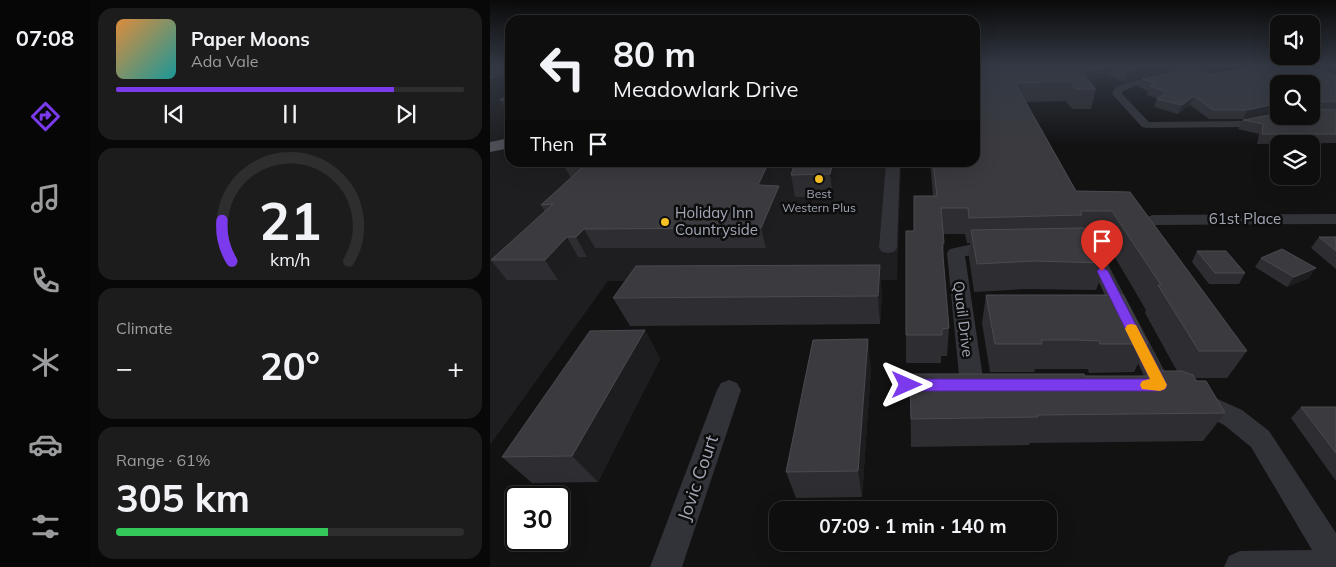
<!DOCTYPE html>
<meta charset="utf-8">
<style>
body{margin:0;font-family:Mulish,sans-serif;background:#1c1c1c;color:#f1f3f6;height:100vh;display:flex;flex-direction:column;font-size:19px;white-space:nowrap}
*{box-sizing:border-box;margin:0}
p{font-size:16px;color:#9b9c9e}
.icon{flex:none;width:28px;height:28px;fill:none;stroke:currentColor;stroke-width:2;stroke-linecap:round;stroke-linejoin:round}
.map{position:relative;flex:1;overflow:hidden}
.panel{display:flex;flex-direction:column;gap:8px;padding:8px;background:#080808;width:400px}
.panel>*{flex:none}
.hud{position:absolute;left:15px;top:15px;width:475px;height:152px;border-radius:15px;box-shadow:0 5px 20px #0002,0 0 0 1px #2e2e2e;background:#0e0e0e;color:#f1f3f6;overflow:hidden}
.fabs{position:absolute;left:780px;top:15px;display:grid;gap:10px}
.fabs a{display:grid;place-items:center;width:50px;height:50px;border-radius:10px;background:#0e0e0e;box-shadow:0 5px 20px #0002,0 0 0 1px #2e2e2e;font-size:25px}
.speed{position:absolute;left:15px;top:486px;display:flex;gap:10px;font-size:25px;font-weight:700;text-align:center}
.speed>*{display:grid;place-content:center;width:65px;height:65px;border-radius:50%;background:#0e0e0e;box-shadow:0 5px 20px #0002,0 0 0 1px #2e2e2e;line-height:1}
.speed .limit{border:2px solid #111;border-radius:8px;background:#fff;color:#111}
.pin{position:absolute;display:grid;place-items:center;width:42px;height:42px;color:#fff;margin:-51px -21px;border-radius:50% 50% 50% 0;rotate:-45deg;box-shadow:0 0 5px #0007}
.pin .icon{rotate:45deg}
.me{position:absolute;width:55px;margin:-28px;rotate:90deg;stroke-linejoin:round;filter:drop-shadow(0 0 4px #0008)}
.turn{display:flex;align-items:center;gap:18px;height:105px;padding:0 25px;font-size:22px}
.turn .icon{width:65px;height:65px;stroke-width:2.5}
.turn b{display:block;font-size:35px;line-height:42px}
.then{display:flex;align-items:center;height:48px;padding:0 25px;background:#0003;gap:10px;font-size:19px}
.big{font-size:38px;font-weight:700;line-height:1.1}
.panel .card{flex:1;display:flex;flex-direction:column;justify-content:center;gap:8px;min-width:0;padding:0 18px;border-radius:15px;background:#1c1c1c}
.panel .dial{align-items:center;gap:0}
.dial svg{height:130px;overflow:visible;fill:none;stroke:#2e2e2e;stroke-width:7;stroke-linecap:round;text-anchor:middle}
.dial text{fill:#f1f3f6;stroke:none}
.song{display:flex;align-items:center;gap:15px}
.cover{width:60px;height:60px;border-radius:8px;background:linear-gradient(135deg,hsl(30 70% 55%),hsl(180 70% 35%))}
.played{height:5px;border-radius:2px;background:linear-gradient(90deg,#7c3aed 80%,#2e2e2e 80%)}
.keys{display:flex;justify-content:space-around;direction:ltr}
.heat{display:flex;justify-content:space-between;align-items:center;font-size:28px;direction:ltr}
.charge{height:8px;border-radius:4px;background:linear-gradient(90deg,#34c759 61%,#2e2e2e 0)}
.trip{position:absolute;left:279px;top:501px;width:288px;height:50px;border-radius:15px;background:#0e0e0e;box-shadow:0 5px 20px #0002,0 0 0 1px #2e2e2e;font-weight:700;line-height:50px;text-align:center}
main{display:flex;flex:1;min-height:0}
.tab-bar{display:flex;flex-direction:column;width:90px;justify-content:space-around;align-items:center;background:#060606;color:#9b9c9e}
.tab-bar .icon{width:35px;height:35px}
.tab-bar .selected{color:#7c3aed}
.tab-bar b{font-size:22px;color:#f1f3f6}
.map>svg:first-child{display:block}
</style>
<main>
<nav class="tab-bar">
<b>07:08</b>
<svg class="icon selected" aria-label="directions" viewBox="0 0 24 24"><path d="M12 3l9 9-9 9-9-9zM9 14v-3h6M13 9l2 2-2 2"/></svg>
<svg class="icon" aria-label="music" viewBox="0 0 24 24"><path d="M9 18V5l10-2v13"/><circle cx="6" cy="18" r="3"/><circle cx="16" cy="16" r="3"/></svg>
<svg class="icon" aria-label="phone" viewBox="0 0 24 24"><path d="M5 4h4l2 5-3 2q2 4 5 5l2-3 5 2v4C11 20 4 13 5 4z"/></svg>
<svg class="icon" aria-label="climate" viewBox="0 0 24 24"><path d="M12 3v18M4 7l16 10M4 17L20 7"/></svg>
<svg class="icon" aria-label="car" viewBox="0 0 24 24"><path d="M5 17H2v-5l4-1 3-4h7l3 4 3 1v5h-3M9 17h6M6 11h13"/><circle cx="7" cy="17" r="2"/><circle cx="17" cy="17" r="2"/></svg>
<svg class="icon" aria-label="filters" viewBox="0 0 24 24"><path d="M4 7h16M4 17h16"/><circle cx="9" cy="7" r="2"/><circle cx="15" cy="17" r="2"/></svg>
</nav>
<section class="panel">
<div class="card">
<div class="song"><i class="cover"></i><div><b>Paper Moons</b><p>Ada Vale</p></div></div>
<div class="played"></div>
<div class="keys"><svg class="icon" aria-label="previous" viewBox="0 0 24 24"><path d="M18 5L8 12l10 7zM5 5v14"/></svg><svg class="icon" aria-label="pause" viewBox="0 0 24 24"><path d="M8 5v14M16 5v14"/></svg><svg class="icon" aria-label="next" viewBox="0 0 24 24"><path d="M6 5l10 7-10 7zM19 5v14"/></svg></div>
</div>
<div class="card dial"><svg viewBox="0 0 100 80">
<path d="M14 69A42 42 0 1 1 86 69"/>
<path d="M14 69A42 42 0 0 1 8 44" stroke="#7c3aed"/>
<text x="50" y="56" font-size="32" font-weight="700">21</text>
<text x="50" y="72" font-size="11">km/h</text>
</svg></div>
<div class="card"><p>Climate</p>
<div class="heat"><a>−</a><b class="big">20°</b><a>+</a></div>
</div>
<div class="card"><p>Range · 61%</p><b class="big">305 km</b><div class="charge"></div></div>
</section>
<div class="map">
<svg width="846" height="567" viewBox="0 0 846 567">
<rect width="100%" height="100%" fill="#121213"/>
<path fill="#1e1e20" d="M0,66H20V140L0,143Z
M20,144V162L411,163L407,280L118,281L0,445V148Z"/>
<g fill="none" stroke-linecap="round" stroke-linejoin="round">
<path fill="#323338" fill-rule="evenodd" d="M688,66H698L700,69L695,74L642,87L632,92V94L659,122L753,121L789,113V116H795L794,118L753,127L656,128L652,127L622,94L625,88L636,83L689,70L690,69Z
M838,66H846V71Z
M396,162H410L407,248L404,252L398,253L392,252L389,248Z
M846,214V224L663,225L657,223L655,220L657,217L663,215Z
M483,244L510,245L513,249L510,253L475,256L494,385L490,392L482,395L474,392L470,385L457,253L460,249Z
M599,247L610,251L613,255L682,385L678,392L670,395L662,392L597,258L590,252L593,248Z
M239,380L247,383L251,390L192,567H160L227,390L231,383Z
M712,392L752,410L779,431L846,533V567H734L739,556L750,551L822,550L761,447L734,425L703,409L700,402L703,395Z"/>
<path fill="#4e5057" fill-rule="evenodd" d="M20,138V148L0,152V142Z"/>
</g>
<path fill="#2e2d31" d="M485,66H681L680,70L634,82L619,76L598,81L606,89L601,109H582L576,101L535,102L586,191L640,192L757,351L737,378H705L735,413L713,441L540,443L539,445L421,447L420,374L595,376H653L656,371H687L655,313L656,310L613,237H603L616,263L606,290L537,289L484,292L479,257L480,243H477L475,234H453L454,243L453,260L459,328L457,356H451V363H416V335L424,231L443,196L440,162H485Z
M758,66H824L846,76V143L767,144L769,134L748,129L753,120L821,116L789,84V111L753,119H719L700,105L688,114L664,107L667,98L657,95L658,91L649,87L652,79L722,74L758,68Z
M20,94V115H19L10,100Z
M79,162H284L281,168L284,179L281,186H289L293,204L276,248H105L97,257H88L68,280H17L1,260L55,212L51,205L81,178L74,166Z
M305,162H350L343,196L305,197L301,175Z
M829,237H846V269L821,248Z
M707,251L755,273L749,284H719L702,262Z
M771,258L819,278L797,287L765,267Z
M392,293L390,324L140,326L123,298Z
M496,295L658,344L644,372L599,373L598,369H545L544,372H500L492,323Z
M155,330L170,359L108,482L42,483L12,457Z
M381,368L372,497L306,498L296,472Z
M811,407H846V481L801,418Z"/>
<path fill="#1d1d1f" d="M618,66H622L619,76L595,82L598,71Z
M656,66H681L680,70L634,82L638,71Z
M20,69V87L0,97V79Z
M704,96L700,105L688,114L692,105Z
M789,103V111L753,119L757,110Z
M271,162H284L281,168L284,179L272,204L268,185Z
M343,162H350L343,196L340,174Z
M289,186L293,204L276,248L271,228Z
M94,229L105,248L97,257L86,237Z
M77,237L88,257L68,280L55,260Z
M390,265L392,293L390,324L388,296Z
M826,268L819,278L797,287L804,277Z
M155,330L170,359L108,482L82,456Z
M378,339L381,368L372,497L368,471Z"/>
<path fill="#3a3a3f" stroke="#4a4b51" d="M0,66H20V69L0,79Z
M485,66H586L606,89H587L580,81L525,83L586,191L640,192L757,351H709L668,285H671L622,211H590L592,215L479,218L478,208H451L454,243H452L459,328L452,329V335H416V231H424V196H447L443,162H485Z
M586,66H618L598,71Z
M625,66H656L638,71Z
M762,66H824L846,76V101L825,102L821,109V84H789V103L757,110H723L704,96L692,105L667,99L677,92L660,86L666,84L652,79L699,68L722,74L762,68Z
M20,94V100H10Z
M821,109L846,110V134H772L773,124L753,120L789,113V116H821Z
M79,162H279L268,185L289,186L271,228L94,229L86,237H77L55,260H1L63,204L51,205L94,166H74Z
M305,162H343L340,174L301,175Z
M593,228L600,231L616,263L543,261L487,264L481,230Z
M829,237H846V251Z
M792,249L826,268L804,277L771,258Z
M707,251H736L755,273H725Z
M390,265L388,296L123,298L146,266Z
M496,295H633L658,344H610L609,341L588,340H551L552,344H505Z
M155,330L82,456L12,457L100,331Z
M378,339L368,471L296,472L323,340Z
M656,371H692L703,375L706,381H716L735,413L547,415L548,417L421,419L420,374H594L595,376H658Z
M811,407H846V453Z"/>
<linearGradient id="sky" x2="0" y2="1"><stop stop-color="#0a0a0a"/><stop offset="0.45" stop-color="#333944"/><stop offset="1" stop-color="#333944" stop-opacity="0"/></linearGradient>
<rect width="846" height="146" fill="url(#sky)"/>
<path fill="#7c3aed" stroke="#51269a" d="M612,267L618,271L675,381L677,385L675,389L670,391H417L412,389L410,385L412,381L417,379H660L607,271Z"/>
<path fill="#f59e0b" d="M641,324L646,325L675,381L677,385L675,389L670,391L652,389L650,385L652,381L660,379L635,329L637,325Z"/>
<g fill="#f9c124" stroke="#0d0d0e" stroke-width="2">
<circle cx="329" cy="179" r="5"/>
<circle cx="175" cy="222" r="5"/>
</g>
<g text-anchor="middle" stroke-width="5" stroke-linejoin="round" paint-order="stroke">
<g font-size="12" fill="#a2a7b4" stroke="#0d0d0e">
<text x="329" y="198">Best<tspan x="329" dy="14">Western Plus</tspan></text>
</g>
<g font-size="15" fill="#a2a7b4" stroke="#0d0d0e" text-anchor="start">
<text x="185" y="218">Holiday Inn<tspan x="185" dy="17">Countryside</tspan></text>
</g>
<g font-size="15" fill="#a2a7b4" stroke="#0d0d0e">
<text x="755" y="224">61st Place</text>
<text transform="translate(473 319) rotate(83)" y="5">Quail Drive</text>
</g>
<g font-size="18" fill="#a2a7b4" stroke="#0d0d0e">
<text transform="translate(208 478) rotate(-71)" y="6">Jovic Court</text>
</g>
</g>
</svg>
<div class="fabs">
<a><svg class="icon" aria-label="sound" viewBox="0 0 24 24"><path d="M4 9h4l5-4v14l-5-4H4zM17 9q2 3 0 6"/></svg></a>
<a><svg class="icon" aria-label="search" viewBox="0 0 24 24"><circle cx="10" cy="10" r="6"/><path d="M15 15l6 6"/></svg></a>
<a><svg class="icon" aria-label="layers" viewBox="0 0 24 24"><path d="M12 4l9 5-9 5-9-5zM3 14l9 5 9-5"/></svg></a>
</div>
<div class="speed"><div class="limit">30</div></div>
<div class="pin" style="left:612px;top:271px;background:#d93025"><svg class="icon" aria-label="arrive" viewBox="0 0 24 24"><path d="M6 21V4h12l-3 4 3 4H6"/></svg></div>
<svg class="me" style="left:417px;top:385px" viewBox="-20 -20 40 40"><path d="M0-17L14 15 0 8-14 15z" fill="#7c3aed" stroke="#fff" stroke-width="4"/></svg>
<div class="trip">07:09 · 1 min · 140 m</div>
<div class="hud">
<div class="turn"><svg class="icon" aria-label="left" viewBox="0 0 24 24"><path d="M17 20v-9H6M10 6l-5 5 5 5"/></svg><div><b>80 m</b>Meadowlark Drive</div></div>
<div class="then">Then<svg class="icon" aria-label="arrive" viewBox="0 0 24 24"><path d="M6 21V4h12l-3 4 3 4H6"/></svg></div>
</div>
</div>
</main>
